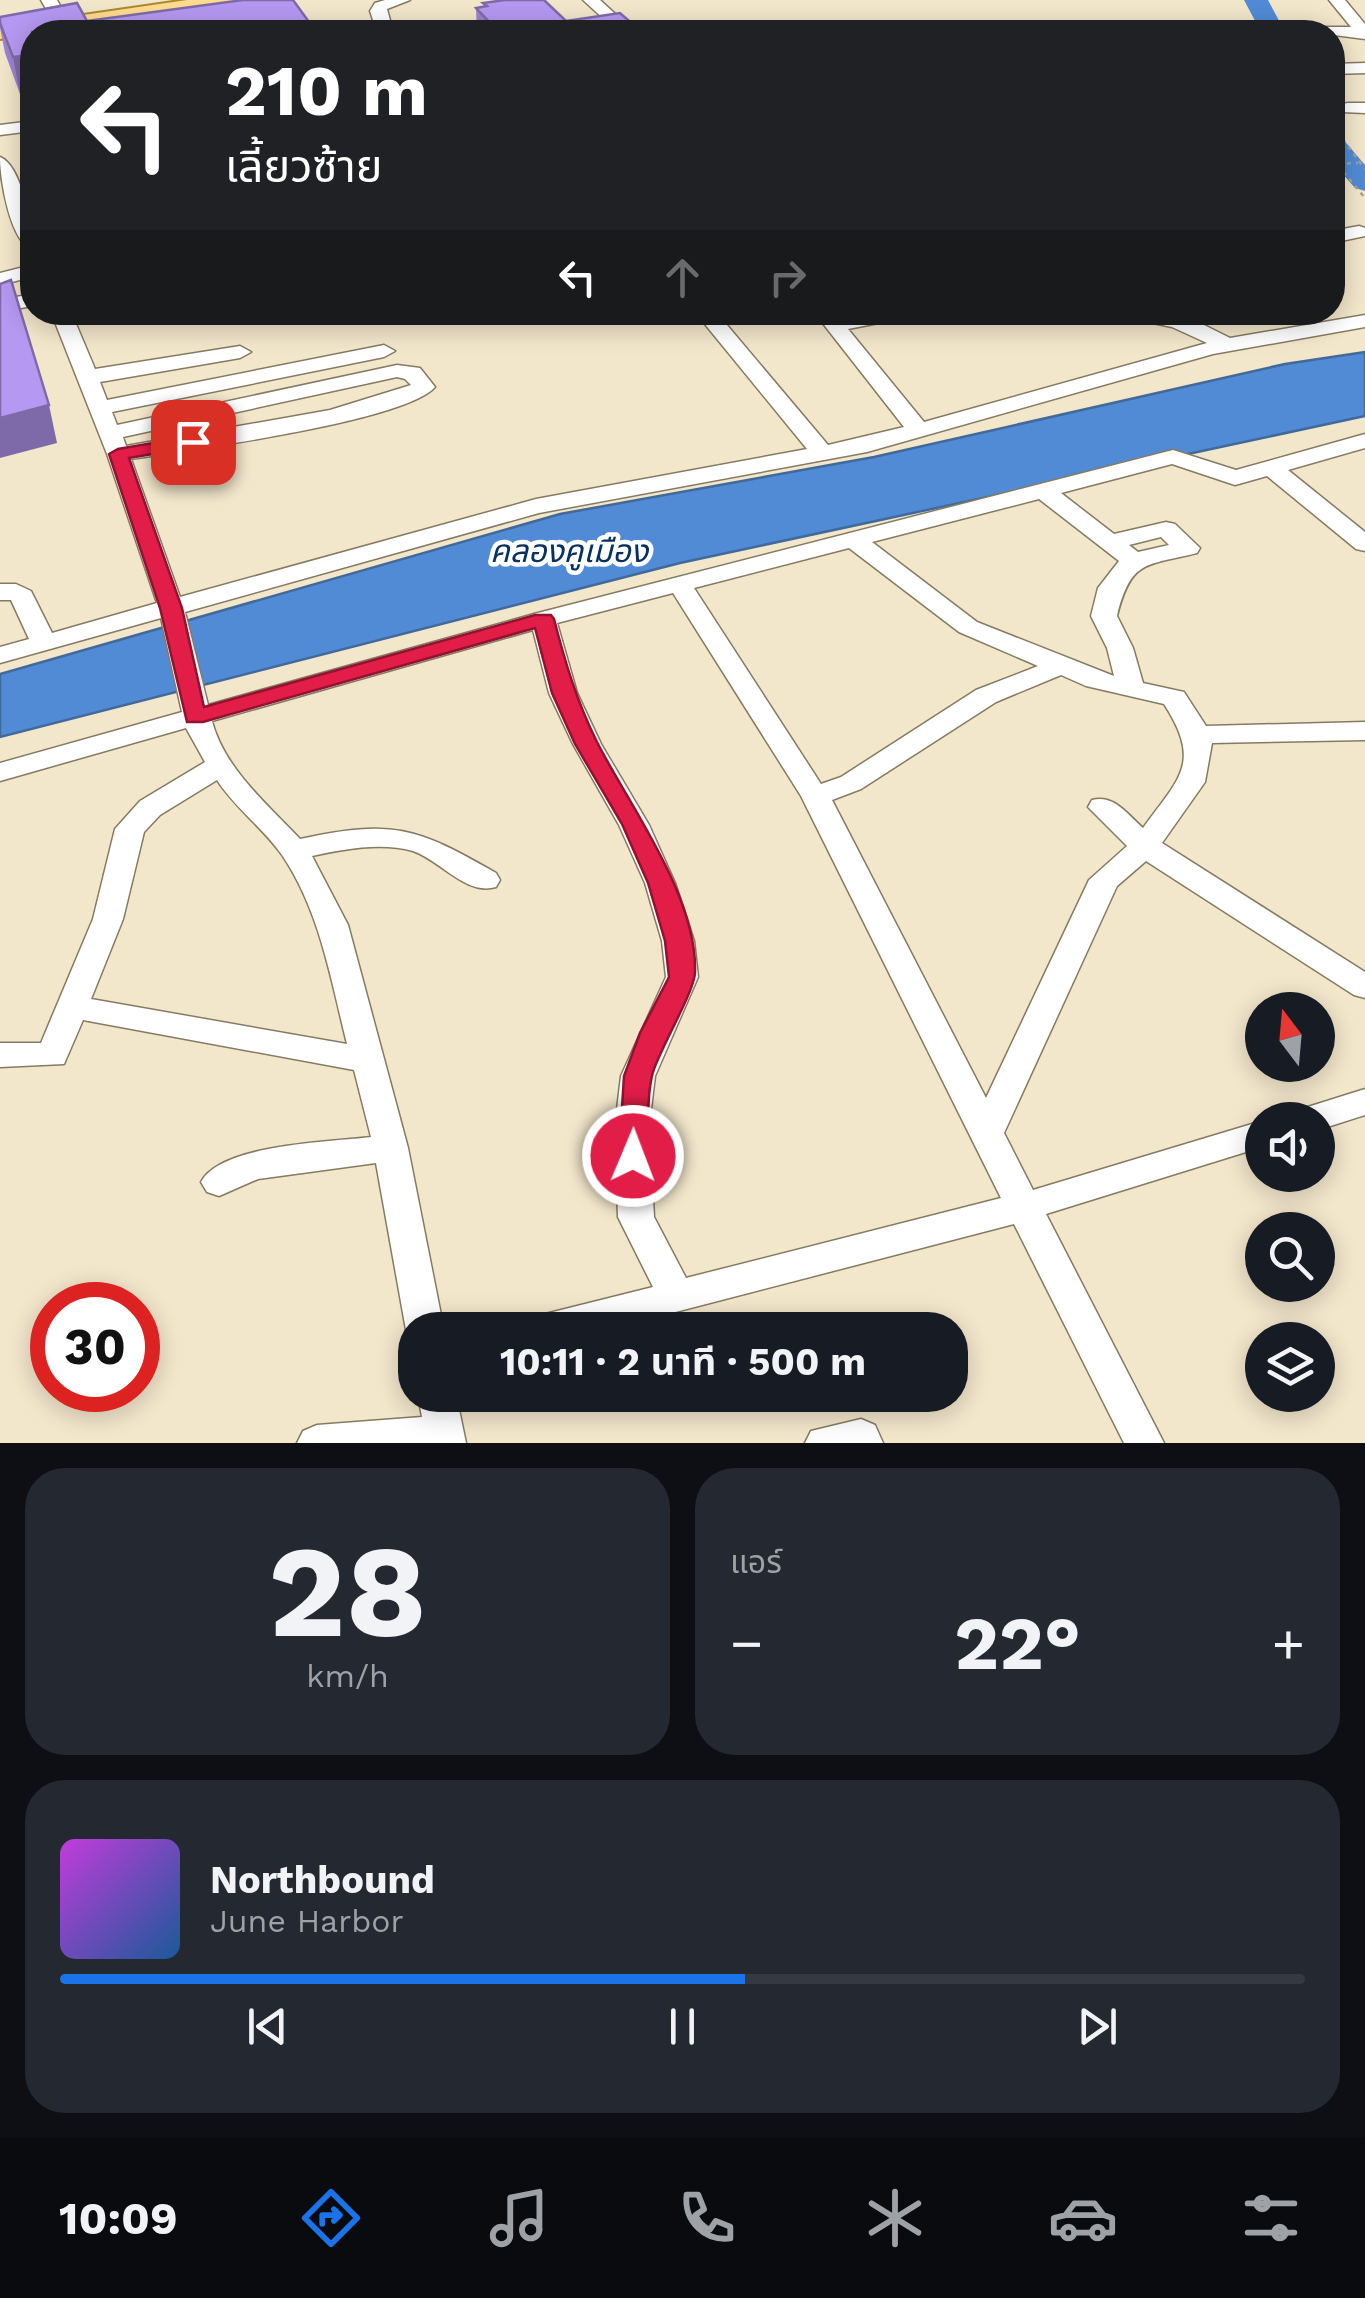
<!DOCTYPE html>
<html lang="th">
<meta charset="utf-8">
<style>
body{margin:0;font-family:"Work Sans","Noto Sans Thai",sans-serif;background:#242831;color:#f1f3f6;height:100vh;display:flex;flex-direction:column;font-size:38px;white-space:nowrap}
*{box-sizing:border-box;margin:0}
p{font-size:32px;color:#9ea1a6}
.icon{flex:none;width:55px;height:55px;fill:none;stroke:currentColor;stroke-width:2;stroke-linecap:round;stroke-linejoin:round}
.map{position:relative;height:1443px;overflow:hidden}
.side{display:flex;flex-direction:column;gap:25px;padding:25px;background:#0d0f14;flex:1}
.side>*{flex:none}
.hud{position:absolute;left:20px;top:20px;width:1325px;height:305px;border-radius:40px;box-shadow:0 5px 25px #0003;background:#202124;color:#fff;overflow:hidden}
.needle{width:65px;rotate:344deg}
.fabs{position:absolute;left:1245px;top:992px;display:grid;gap:20px}
.fabs a{display:grid;place-items:center;width:90px;height:90px;border-radius:50%;background:#171b24;box-shadow:0 5px 25px #0003;font-size:50px}
.speed{position:absolute;left:30px;top:1282px;display:flex;gap:20px;font-size:50px;font-weight:700;text-align:center}
.speed>*{display:grid;place-content:center;width:130px;height:130px;border-radius:50%;background:#171b24;box-shadow:0 5px 25px #0003;line-height:1}
.speed .limit{border:15px solid #d22;background:#fff;color:#111}
.pin{position:absolute;display:grid;place-items:center;width:85px;height:85px;color:#fff;margin:-42px;border-radius:20px;box-shadow:0 5px 15px #0006}
.me{position:absolute;width:110px;margin:-55px;rotate:1deg;stroke-linejoin:round;filter:drop-shadow(0 0 8px #0008)}
.turn{display:flex;align-items:center;gap:35px;height:210px;padding:0 40px;font-size:45px}
.turn .icon{width:130px;height:130px;stroke-width:2.5}
.turn b{display:block;font-size:70px;line-height:85px}
.lanes{display:flex;align-items:center;height:95px;padding:0 40px;background:#0003;justify-content:center;gap:50px;direction:ltr}
.lanes .off{opacity:.35}
.big{font-size:75px;font-weight:700;line-height:1.1}
.side .widget{flex:1;display:flex;flex-direction:column;justify-content:center;gap:15px;min-width:0;padding:0 35px;border-radius:40px;background:#242831}
.side .dial{align-items:center;gap:0}
.dial b{font-size:130px;line-height:1}
.song{display:flex;align-items:center;gap:30px}
.cover{width:120px;height:120px;border-radius:15px;background:linear-gradient(135deg,hsl(290 70% 55%),hsl(210 70% 35%))}
.played{height:10px;border-radius:5px;background:linear-gradient(90deg,#1a73e8 55%,#363941 55%)}
.keys{display:flex;justify-content:space-around;direction:ltr}
.heat{display:flex;justify-content:space-between;align-items:center;font-size:55px;direction:ltr}
.side .tiles{flex:1;display:grid;gap:25px;grid-template-columns:1fr 1fr}
.widget:last-child{grid-column:span 2}
.trip{position:absolute;left:398px;top:1312px;width:570px;height:100px;border-radius:40px;background:#171b24;box-shadow:0 5px 25px #0003;font-weight:700;line-height:100px;text-align:center}
.tabs{display:flex;height:160px;justify-content:space-around;align-items:center;background:#090b0e;color:#9ea1a6}
.tabs .icon{width:70px;height:70px}
.tabs .selected{color:#1a73e8}
.tabs b{font-size:45px;color:#f1f3f6}
.map>svg:first-child{display:block}
</style>
<div class="map">
<svg width="1365" height="1443" viewBox="0 0 1365 1443">
<rect width="100%" height="100%" fill="#f2e6cb"/>
<path fill="#518bd6" stroke="#41699a" stroke-width="2.5" d="M1365,352V416L680,563L0,737V674L560,514L874,457L1285,364Z"/>
<g fill="none" stroke-linecap="round" stroke-linejoin="round">
<path fill="#518bd6" fill-rule="evenodd" d="M1244,0H1268L1285,32H1261Z
M1332,136L1342,138L1365,165V191L1355,188L1332,162Z"/>
<g stroke="#857b63" stroke-width="3">
<path id="minor" d="M41,0H57L68,20L66,23H54Z
M385,0H410L387,9L393,32H377L370,11L375,3Z
M583,0H600L635,32H618Z
M1329,0H1345L1365,24V39L1311,32L1319,27H1351Z
M1365,63V73L1332,74V64Z
M1348,103H1365V113L1342,112V104Z
M32,121V131L0,135V125Z
M0,157C22,166 32,226 32,249C10,242 0,178 0,157Z
M1359,226L1365,228V236L1332,243V231Z
M32,265V277L0,285V273Z
M32,294V306L0,312V300Z
M51,312H71L95,369L240,346L251,352L240,358L100,382L107,400L384,345L395,351L384,357L112,412L117,425L397,365L420,368L435,387C404,422 187,450 131,459L180,597L536,499L807,449L695,312H716L828,445L904,427L814,312H835L839,318L868,312H914L904,318L848,329L924,422L1207,343L1172,327L1119,316L1116,312L1167,313L1196,321L1230,338L1365,315V327L1213,354L867,452L539,513L185,612L208,705L534,614L1173,450L1236,470L1365,434V448L1288,470L1365,532V551L1356,549L1267,476L1235,485L1172,464L1061,493L1114,534L1166,522L1175,524L1200,548L1197,553C1146,566 1131,559 1117,616L1133,648L1143,683L1184,692L1206,726L1365,722V740L1212,743L1205,782L1162,843L1365,972V998L1354,995L1146,861L1117,886L1004,1133L1033,1190L1262,1121V1147L1046,1214L1164,1443H1124L1014,1224L606,1330H526L532,1319L545,1314L653,1287L618,1217L615,1126L621,1076L666,977L662,941L645,883L619,825L573,744L549,693L533,630L212,721C224,768 268,805 300,839C393,819 416,827 496,873L500,880L496,887C466,896 440,860 413,851C381,842 344,849 312,856L348,925L408,1148L444,1330H415V1342L406,1330L376,1163L258,1179L219,1196L207,1192L201,1182C221,1144 331,1142 371,1137L354,1070L83,1020L64,1064L0,1067V1043H41L93,919L115,829L140,801L205,762L186,728L0,781V763L182,712L161,618L0,663V647L29,639L11,600H0V584H16L31,591L52,633L157,603L107,454ZM397,377L405,379L411,385L330,410L126,446L123,437ZM1039,499L1119,561L1098,588L1091,616L1107,648L1114,676L977,622L872,542ZM1161,537L1169,545L1138,552L1129,545ZM849,548L959,632L1038,666L976,690L841,777L821,784L694,588ZM673,593L801,796L1001,1198L686,1278L654,1217L649,1126L655,1076L698,977L694,941L675,883L649,825L601,744L577,693L557,623ZM1061,675L1086,686L1164,704C1202,763 1180,777 1143,828C1127,814 1114,794 1092,800L1088,807L1127,846L1089,880L986,1098L832,800L861,789L996,702ZM217,780C235,808 263,828 282,855C320,911 331,980 347,1044L91,999L123,919L144,832L160,815Z
M1365,1089V1115L1318,1130V1120H1290L1295,1111Z
M418,1395H456L466,1443H297L303,1431L317,1425L422,1417Z
M861,1419L875,1425L883,1443H805L811,1431Z"/>
</g>
<g stroke="#ae8832" stroke-width="4">
<path id="major" d="M187,0H237L227,6L0,39V27Z"/>
</g>
<path stroke="#aaa18c" stroke-width="2.5" stroke-dasharray="4 5" stroke-linecap="butt" d="M1332,125L1365,169
M1332,158L1365,198
M1338,164L1358,163"/>
<use href="#minor" fill="#fff" fill-rule="evenodd"/>
<use href="#major" fill="#fddc8f" fill-rule="evenodd"/>
</g>
<path fill="#9c83cf" d="M483,3L566,21L477,32L476,8L484,7Z
M0,17L87,21L309,22L310,32H32L20,94L5,53L0,28Z"/>
<path fill="#7f6aa9" d="M309,22L310,32H273L272,26Z
M32,55V92L20,94L13,57Z
M49,405L57,443L0,458V418Z"/>
<path fill="#b598f1" stroke="#7f6aa9" stroke-width="2.5" d="M243,0H293L309,22L272,26L276,32H32V55L13,57L0,23V17L77,3L87,21Z
M505,0H544L566,21L620,13L642,32H482L497,30L476,8L487,6L483,3Z
M11,280L49,405L0,418V284Z"/>
<path fill="#e11d48" stroke="#92132f" stroke-width="2.5" d="M193,436L203,442L200,446L129,458L182,608L204,707L535,615H551L554,619C565,662 577,702 597,742C630,807 698,897 695,973C694,992 661,1047 653,1072C646,1097 649,1130 648,1156L643,1164L633,1167L623,1164L619,1156L624,1076L640,1033L669,977L665,941L648,883L622,824L575,744L552,693L535,628L203,722H187L160,608L109,454L118,449Z"/>
<g text-anchor="middle" stroke-width="9" stroke-linejoin="round" paint-order="stroke">
<g font-size="32" font-style="italic" fill="#083161" stroke="#fff">
<text x="569" y="562">คลองคูเมือง</text>
</g>
</g>
</svg>
<div class="fabs">
<a><svg class="needle" viewBox="-14 -14 28 28"><path d="M0-13l5 13h-10z" fill="#e53935"/><path d="M0 13l5-13h-10z" fill="#9ea1a6"/></svg></a>
<a><svg class="icon" aria-label="sound" viewBox="0 0 24 24"><path d="M4 9h4l5-4v14l-5-4H4zM17 9q2 3 0 6"/></svg></a>
<a><svg class="icon" aria-label="search" viewBox="0 0 24 24"><circle cx="10" cy="10" r="6"/><path d="M15 15l6 6"/></svg></a>
<a><svg class="icon" aria-label="layers" viewBox="0 0 24 24"><path d="M12 4l9 5-9 5-9-5zM3 14l9 5 9-5"/></svg></a>
</div>
<div class="speed"><div class="limit">30</div></div>
<div class="pin" style="left:193px;top:442px;background:#d93025"><svg class="icon" aria-label="arrive" viewBox="0 0 24 24"><path d="M6 21V4h12l-3 4 3 4H6"/></svg></div>
<svg class="me" style="left:633px;top:1156px" viewBox="-20 -20 40 40"><circle r="17" fill="#e11d48" stroke="#fff" stroke-width="3"/><path d="M0-11L8 9 0 5-8 9z" fill="#fff"/></svg>
<div class="trip">10:11 · 2 นาที · 500 m</div>
<div class="hud">
<div class="turn"><svg class="icon" aria-label="left" viewBox="0 0 24 24"><path d="M17 20v-9H6M10 6l-5 5 5 5"/></svg><div><b>210 m</b>เลี้ยวซ้าย</div></div>
<div class="lanes"><svg class="icon" aria-label="left" viewBox="0 0 24 24"><path d="M17 20v-9H6M10 6l-5 5 5 5"/></svg><svg class="icon off" aria-label="ahead" viewBox="0 0 24 24"><path d="M12 20V5M6 11l6-6 6 6"/></svg><svg class="icon off" aria-label="right" viewBox="0 0 24 24"><path d="M7 20v-9h11M14 6l5 5-5 5"/></svg></div>
</div>
</div>
<section class="side">
<div class="tiles">
<div class="widget dial"><b>28</b><p>km/h</p></div>
<div class="widget"><p>แอร์</p>
<div class="heat"><a>−</a><b class="big">22°</b><a>+</a></div>
</div>
<div class="widget">
<div class="song"><i class="cover"></i><div><b>Northbound</b><p>June Harbor</p></div></div>
<div class="played"></div>
<div class="keys"><svg class="icon" aria-label="previous" viewBox="0 0 24 24"><path d="M18 5L8 12l10 7zM5 5v14"/></svg><svg class="icon" aria-label="pause" viewBox="0 0 24 24"><path d="M8 5v14M16 5v14"/></svg><svg class="icon" aria-label="next" viewBox="0 0 24 24"><path d="M6 5l10 7-10 7zM19 5v14"/></svg></div>
</div>
</div>
</section>
<nav class="tabs">
<b>10:09</b>
<svg class="icon selected" aria-label="directions" viewBox="0 0 24 24"><path d="M12 3l9 9-9 9-9-9zM9 14v-3h6M13 9l2 2-2 2"/></svg>
<svg class="icon" aria-label="music" viewBox="0 0 24 24"><path d="M9 18V5l10-2v13"/><circle cx="6" cy="18" r="3"/><circle cx="16" cy="16" r="3"/></svg>
<svg class="icon" aria-label="phone" viewBox="0 0 24 24"><path d="M5 4h4l2 5-3 2q2 4 5 5l2-3 5 2v4C11 20 4 13 5 4z"/></svg>
<svg class="icon" aria-label="climate" viewBox="0 0 24 24"><path d="M12 3v18M4 7l16 10M4 17L20 7"/></svg>
<svg class="icon" aria-label="car" viewBox="0 0 24 24"><path d="M5 17H2v-5l4-1 3-4h7l3 4 3 1v5h-3M9 17h6M6 11h13"/><circle cx="7" cy="17" r="2"/><circle cx="17" cy="17" r="2"/></svg>
<svg class="icon" aria-label="filters" viewBox="0 0 24 24"><path d="M4 7h16M4 17h16"/><circle cx="9" cy="7" r="2"/><circle cx="15" cy="17" r="2"/></svg>
</nav>
